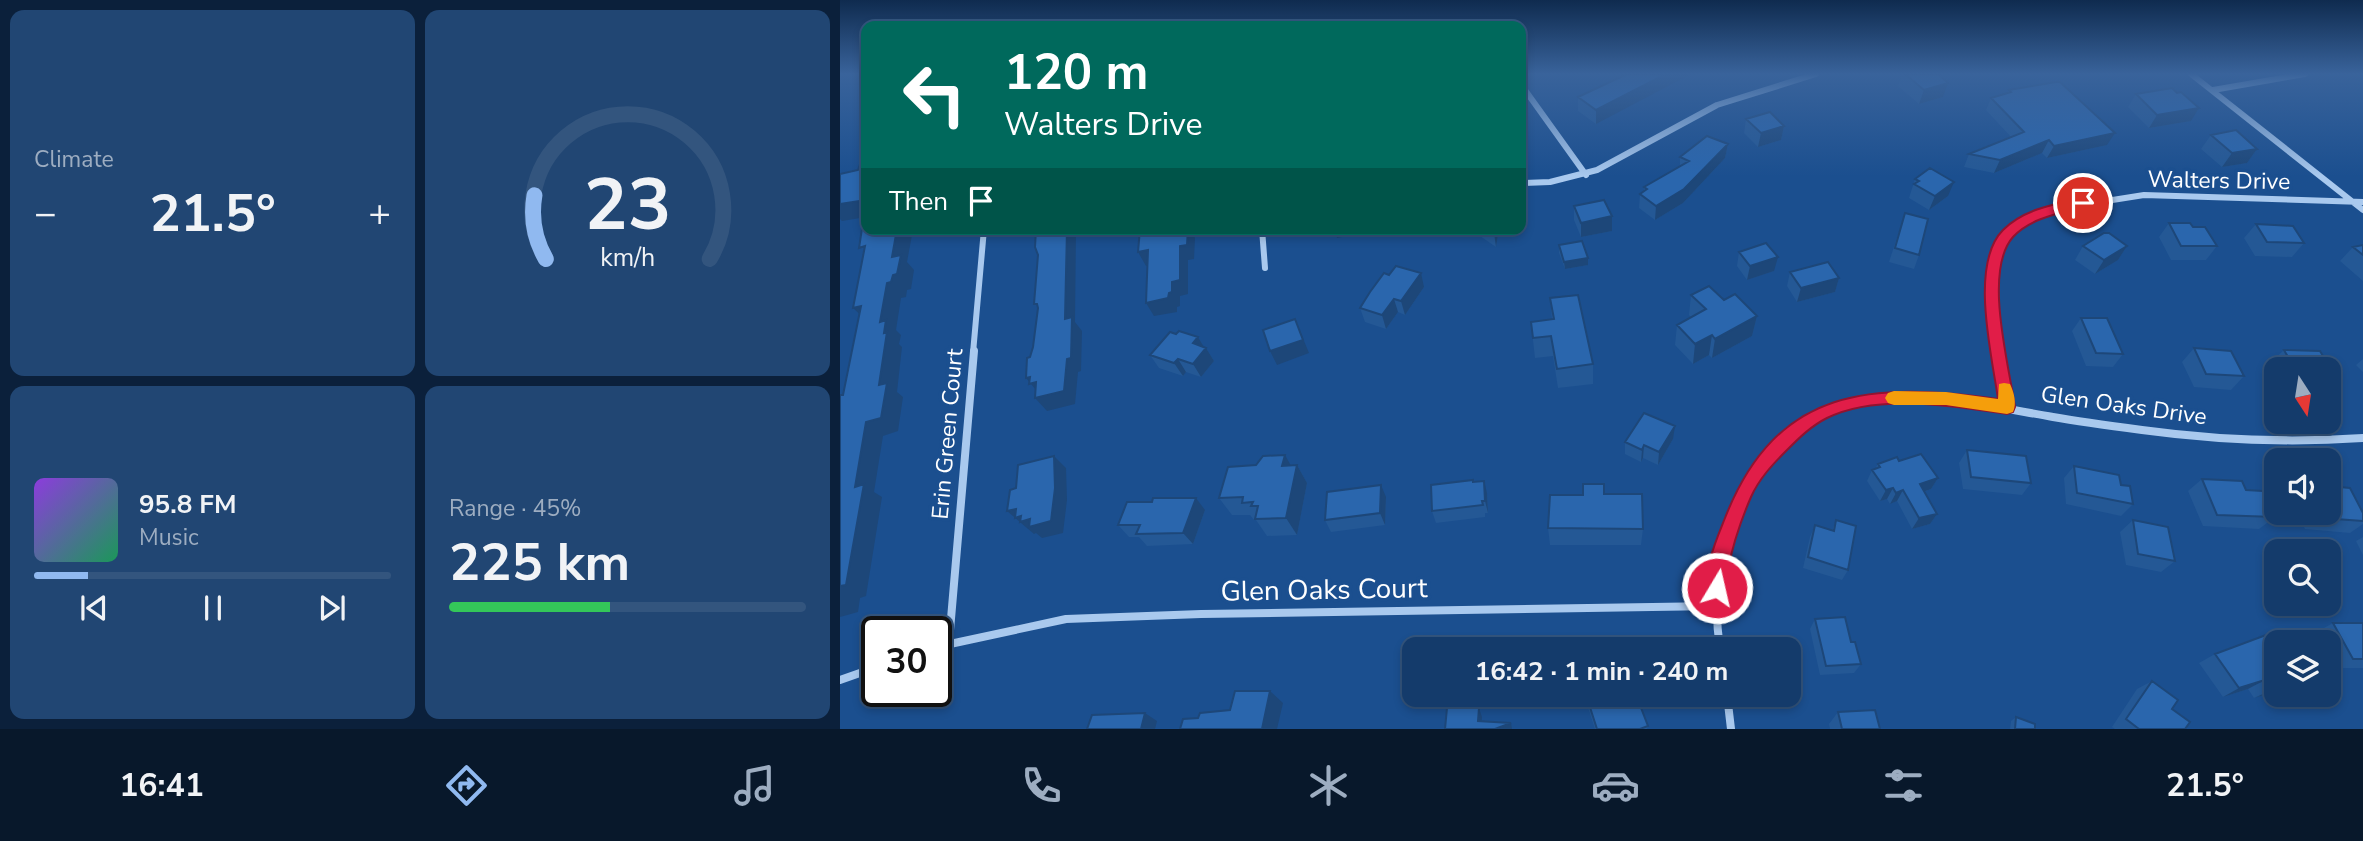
<!DOCTYPE html>
<meta charset="utf-8">
<style>
body{margin:0;font-family:"Nunito Sans",sans-serif;background:#214673;color:#f1f3f6;height:100vh;display:flex;flex-direction:column;font-size:26px;white-space:nowrap}
*{box-sizing:border-box;margin:0}
p{font-size:23px;color:#9dadc1}
.icon{flex:none;width:38px;height:38px;fill:none;stroke:currentColor;stroke-width:2;stroke-linecap:round;stroke-linejoin:round}
.map{position:relative;flex:1;overflow:hidden}
.sheet{display:flex;flex-direction:column;gap:10px;padding:10px;background:#0b203b;width:840px}
.sheet>*{flex:none}
.banner{position:absolute;left:21px;top:21px;width:665px;height:214px;border-radius:14px;box-shadow:0 4px 10px #0003,0 0 0 2px #33557e;background:#00695c;color:#fff;overflow:hidden}
.needle{width:46px;rotate:168deg}
.fabs{position:absolute;left:1424px;top:357px;display:grid;gap:14px}
.fabs a{display:grid;place-items:center;width:77px;height:77px;border-radius:14px;background:#143b6b;box-shadow:0 4px 10px #0003,0 0 0 2px #33557e;font-size:35px}
.speed{position:absolute;left:21px;top:616px;display:flex;gap:14px;font-size:35px;font-weight:700;text-align:center}
.speed>*{display:grid;place-content:center;width:91px;height:91px;border-radius:50%;background:#143b6b;box-shadow:0 4px 10px #0003,0 0 0 2px #33557e;line-height:1}
.speed .limit{border:4px solid #111;border-radius:10px;background:#fff;color:#111}
.pin{position:absolute;display:grid;place-items:center;width:60px;height:60px;color:#fff;margin:-30px;border:4px solid #fff;border-radius:50%;box-shadow:0 2px 7px #0007}
.me{position:absolute;width:77px;margin:-38px;rotate:9deg;stroke-linejoin:round;filter:drop-shadow(0 0 5px #0008)}
.turn{display:flex;align-items:center;gap:24px;height:147px;padding:0 28px;font-size:32px}
.turn .icon{width:91px;height:91px;stroke-width:2.5}
.turn b{display:block;font-size:49px;line-height:60px}
.then{display:flex;align-items:center;height:66px;padding:0 28px;background:#0003;gap:14px;font-size:26px}
.big{font-size:52px;font-weight:700;line-height:1.1}
.sheet .card{flex:1;display:flex;flex-direction:column;justify-content:center;gap:10px;min-width:0;padding:0 24px;border-radius:14px;background:#214673}
.sheet .dial{align-items:center;gap:0}
.dial svg{height:182px;overflow:visible;fill:none;stroke:#33557e;stroke-width:7;stroke-linecap:round;text-anchor:middle}
.dial text{fill:#f1f3f6;stroke:none}
.song{display:flex;align-items:center;gap:21px}
.cover{width:84px;height:84px;border-radius:10px;background:linear-gradient(135deg,hsl(270 70% 55%),hsl(150 70% 35%))}
.played{height:7px;border-radius:4px;background:linear-gradient(90deg,#90b9f0 15%,#33557e 15%)}
.keys{display:flex;justify-content:space-around;direction:ltr}
.heat{display:flex;justify-content:space-between;align-items:center;font-size:38px;direction:ltr}
.charge{height:10px;border-radius:5px;background:linear-gradient(90deg,#34c759 45%,#33557e 0)}
.sheet .tiles{flex:1;display:grid;gap:10px;grid-template-columns:repeat(2,1fr)}
.trip{position:absolute;left:562px;top:637px;width:399px;height:70px;border-radius:14px;background:#143b6b;box-shadow:0 4px 10px #0003,0 0 0 2px #33557e;font-weight:700;line-height:70px;text-align:center}
.menu{display:flex;height:112px;justify-content:space-around;align-items:center;background:#08182b;color:#9dadc1}
.menu .icon{width:49px;height:49px}
.menu .current{color:#90b9f0}
.menu b{font-size:32px;color:#f1f3f6}
main{display:flex;flex:1;min-height:0}
.map>svg:first-child{display:block}
</style>
<main>
<section class="sheet">
<div class="tiles">
<div class="card"><p>Climate</p>
<div class="heat"><a>−</a><b class="big">21.5°</b><a>+</a></div>
</div>
<div class="card dial"><svg viewBox="0 0 100 80">
<path d="M14 69A42 42 0 1 1 86 69"/>
<path d="M14 69A42 42 0 0 1 9 41" stroke="#90b9f0"/>
<text x="50" y="56" font-size="32" font-weight="700">23</text>
<text x="50" y="72" font-size="11">km/h</text>
</svg></div>
<div class="card">
<div class="song"><i class="cover"></i><div><b>95.8 FM</b><p>Music</p></div></div>
<div class="played"></div>
<div class="keys"><svg class="icon" aria-label="previous" viewBox="0 0 24 24"><path d="M18 5L8 12l10 7zM5 5v14"/></svg><svg class="icon" aria-label="pause" viewBox="0 0 24 24"><path d="M8 5v14M16 5v14"/></svg><svg class="icon" aria-label="next" viewBox="0 0 24 24"><path d="M6 5l10 7-10 7zM19 5v14"/></svg></div>
</div>
<div class="card"><p>Range · 45%</p><b class="big">225 km</b><div class="charge"></div></div>
</div>
</section>
<div class="map">
<svg width="1523" height="729" viewBox="0 0 1523 729">
<rect width="100%" height="100%" fill="#1b4f8f"/>
<g fill="none" stroke-linecap="round" stroke-linejoin="round">
<path stroke="#a9c9ee" stroke-width="6" d="M1351,74L1523,210
M685,90L746,175
M1373,90L1465,74
M681,183L710,182L757,170L877,105L976,74
M422,229L425,268
M133,353L144,229
M1159,353L1152,305V264L1167,234L1203,211L1304,195L1523,202"/>
<path stroke="#a9c9ee" stroke-width="8" d="M1159,351L1167,407
M109,642L134,351
M96,647L226,619L361,614L876,606
M880,649C872,596 880,543 905,495C917,472 931,449 952,432C1024,375 1130,403 1213,417C1242,422 1272,426 1302,430C1375,440 1449,443 1523,438
M0,680L37,667
M887,695L891,729"/>
</g>
<path fill="#245895" d="M787,74L756,124L738,111V97Z
M1062,74H1098L1103,97L1079,104L1058,86Z
M1169,90L1267,145L1207,158L1202,153L1154,173L1124,167L1129,154L1171,137L1146,110L1151,98L1167,93Z
M1296,94L1351,121L1309,128L1288,107Z
M906,119L944,126L941,140L918,147L904,133Z
M1371,135L1417,149L1407,163L1382,167L1361,149Z
M888,144L885,158L843,203L815,220L799,208L800,194L804,191V187L840,166V157Z
M1075,179L1108,196L1089,210L1069,198Z
M734,206L772,216V231L741,237L734,220Z
M1065,213L1079,255L1074,269L1049,262Z
M1329,223L1353,227L1377,246L1366,260H1331L1319,237Z
M1416,224L1464,243L1452,257L1415,256L1404,238Z
M576,229H616V233H604V237H578Z
M639,229H659L656,247L640,236Z
M719,245L748,258V265L725,269L719,253Z
M1523,245V281L1500,261L1513,247Z
M1243,246H1287L1278,260L1255,274L1235,260Z
M899,252L934,271L907,280L897,266Z
M950,272L999,278L995,292L957,302L947,286Z
M584,287L565,315L558,312L546,329L525,322L520,308Z
M851,295L884,300L917,316L912,336L872,358L869,355L853,364L835,345L837,325L851,317L849,315Z
M710,298L753,364V384L718,388L713,356L695,358L691,322L712,319Z
M1241,318L1283,354L1273,367L1246,366L1232,331Z
M336,334L358,337L363,347L366,348L374,361L361,377L346,372L343,376L319,368L310,355Z
M1354,348L1404,376L1391,390L1354,387L1342,362Z
M1444,350L1480,351L1496,378L1489,384V369H1437V375L1430,363Z
M1523,359V372L1516,365Z
M833,439L818,465L803,458L801,462L785,454V442Z
M1127,450L1191,483L1182,495L1123,489L1119,463Z
M1059,461L1098,478L1091,489L1084,492L1097,514L1090,524L1072,529L1057,501L1050,504L1047,499L1040,501L1027,481L1032,470L1035,469L1038,464Z
M451,465H457L467,483L457,535L427,536L416,520H414L410,515H392L379,498Z
M1234,466L1281,485L1293,504L1281,516L1226,504L1224,478Z
M1362,479L1406,490L1435,517L1419,529L1363,526L1348,491Z
M647,493L648,513H645V517L596,523L592,511Z
M743,495L803,529L801,545H710L708,528Z
M546,497L545,525L491,532L485,520Z
M365,510L353,544L307,546L299,537H289L278,525Z
M1458,513H1523V524L1510,533L1465,529Z
M996,520L1008,570L1002,580L963,568L970,537L975,525L992,531Z
M1293,520L1335,561L1321,572L1286,565L1280,532Z
M1523,537V555L1516,541Z
M975,619L1021,664L1014,673L980,675L970,629Z
M1493,623H1523V668H1494L1489,660V642H1480L1475,633Z
M1426,635L1437,691L1414,698L1408,689L1383,697L1359,663L1375,654Z
M1312,681L1332,709L1345,729H1275L1272,727L1297,689Z
M745,695H796L808,726L807,729H755L746,701Z
M998,712L1040,729H990L989,724Z
M1176,717L1195,729H1170L1171,721Z"/>
<path fill="#1d4779" d="M826,74H851L756,124V110Z
M1108,83L1103,97L1079,104L1084,90Z
M1359,108L1351,121L1309,128L1317,115Z
M944,126L941,140L918,147L921,133Z
M1275,133L1267,145L1207,158L1214,146Z
M1209,140L1202,153L1154,173L1160,160Z
M888,144L885,158L843,203L815,220L816,206Z
M1417,149L1407,163L1382,167L1392,153Z
M1114,182L1108,196L1089,210L1095,196Z
M26,200V217L2,221L0,219V204Z
M772,216V231L741,237V223Z
M57,229H70L69,232L72,235L67,262L74,270L71,289L67,290L66,297L61,298L56,330L61,335L59,344L62,347L57,392L63,397L58,431L43,436L34,492L42,497L26,596L20,598L18,612L0,617V586L15,487L26,422L39,385L44,333L40,322Z
M227,229H236L235,322L242,331L241,371L238,372L235,404L207,411L195,398L201,396L186,378Z
M344,229H350L355,238L354,259L348,260V294L340,296V306L337,307V312L314,316L306,303L332,282Z
M491,229H529L530,231L497,238L496,234H493Z
M655,229H659L656,247L654,233Z
M1287,246L1278,260L1255,274L1264,260Z
M308,250L316,264L306,266L298,252Z
M938,257L934,271L907,280L910,266Z
M748,258V265L725,269L724,262Z
M581,273L584,287L565,315L561,301Z
M999,278L995,292L957,302L961,288Z
M554,299L558,312L546,329L542,315Z
M21,306L29,323L13,308Z
M917,316L912,336L872,358L875,339Z
M455,319L469,353L437,365L430,351Z
M872,335L869,355L853,364L855,344Z
M358,337L365,349L366,348L374,361L361,377L353,364V343Z
M338,359L346,372L343,376L334,363Z
M835,426L833,439L818,465L819,452Z
M804,445L803,458L801,462L802,450Z
M445,455L455,473L442,466Z
M214,456L226,468L227,500L223,533L202,538L196,533L194,534L167,511Z
M457,465L467,483L457,535L446,518Z
M1098,478L1091,489L1074,495L1080,484Z
M644,481L647,493L648,513L645,501Z
M541,485L546,497L545,525L540,513Z
M1053,488L1047,499L1040,501L1046,490Z
M1063,490L1057,501L1050,504L1056,493Z
M356,498L365,510L353,544L343,533Z
M1097,514L1090,524L1072,529L1079,518Z
M1425,680L1408,689L1383,697L1399,688Z
M1437,688V691L1414,698L1432,690Z
M430,691L443,703L437,729H422Z
M639,708L642,717L641,729L638,721Z
M305,713L317,721L315,729H301Z
M671,723L672,729H655Z"/>
<path fill="#2a66ad" stroke="#1d4779" stroke-width="2" d="M787,74H826L756,110L738,97Z
M1065,74H1098L1108,83L1084,90Z
M1216,82H1220L1275,133L1214,146L1209,140L1160,160L1129,154L1184,132L1151,98L1171,92L1169,90Z
M1332,88L1337,93L1341,92L1359,108L1317,115L1296,94Z
M930,112L944,126L921,133L906,119Z
M1396,130L1417,149L1392,153L1371,135Z
M867,136L888,144L844,189L816,206L800,194L807,189L804,187L849,161L840,157Z
M26,147V200L0,204V174L18,170Z
M1090,168L1114,182L1095,196L1074,184L1079,181L1075,179Z
M764,200L772,216L741,223L734,206Z
M26,202V229H57L52,257L61,255L57,274L53,275L51,282L47,283L40,322L46,320L44,333L47,332L39,385L47,383L41,418L26,422L15,487L24,484L6,585L0,586V588V395H3L21,306L13,308L25,246L19,248Z
M1065,213L1088,219L1079,255L1055,248Z
M1329,223H1350L1353,227H1365L1377,246H1341Z
M1416,224L1453,226L1464,243L1427,242Z
M196,229H227L225,319L232,317L231,358L227,359L224,391L195,398L196,382L189,384L190,377L186,378L187,358L190,357L193,347L198,308L197,304H194L198,255L195,247Z
M300,229H348L347,245L340,246V280L332,282V292L329,293L328,298L306,303L308,250L298,252Z
M1264,233H1269L1287,246L1264,260L1243,246Z
M742,241L748,258L724,262L719,245Z
M926,243L938,257L910,266L899,252Z
M1523,245V255L1513,247Z
M988,262L999,278L961,288L950,272Z
M556,266L581,273L561,301L554,299L542,315L520,308L530,292L544,273L549,275Z
M869,286L884,300L895,294L917,316L875,339L872,335L855,344L837,325L866,309L851,295Z
M738,295L753,364L717,369L711,336L693,338L691,322L714,319L710,298Z
M1241,318H1267L1283,354L1256,353Z
M455,319L463,340L430,351L423,330Z
M339,331L358,337L353,343L366,348L353,364L338,359L334,363L310,355L330,332L336,334Z
M1354,348L1391,351L1404,376L1366,374Z
M1444,350L1480,351L1496,378L1489,377V369H1455Z
M804,413L835,426L819,452L804,445L802,450L785,442Z
M1127,450L1186,456L1191,483L1131,477Z
M1081,454L1098,478L1080,484L1097,514L1079,518L1063,490L1056,493L1053,488L1046,490L1032,470L1040,467L1038,464L1057,457L1059,461Z
M445,455L442,466L457,465L446,518L415,519L418,506H411L413,502L402,503L403,497L379,498L388,467L416,465L423,456Z
M214,456L215,488L211,521L189,527L190,519L180,522L181,516L175,518L176,509L167,511L170,490L176,488L178,465Z
M1234,466L1279,475L1281,485L1290,486L1293,504L1237,493Z
M1362,479L1402,481L1406,490L1423,491L1435,517L1377,515Z
M633,480V482L644,481L645,501H642L643,505L592,511L591,485Z
M743,484H764V494H802L803,529L708,528L710,495H743Z
M541,485L540,513L485,520L487,492Z
M1489,486L1510,488L1523,513V521L1482,518L1480,513H1489Z
M313,498H356L343,533L296,534L300,525H278L287,502H312Z
M996,520L1016,526L1008,570L968,557L975,525L994,531Z
M1293,520L1328,527L1335,561L1298,554Z
M1005,617L1011,642H1015L1021,664L986,666L975,619Z
M1493,623H1523V659H1513Z
M1426,635L1437,649V688L1432,690L1425,680L1399,688L1375,654Z
M1312,681L1338,700L1332,709L1350,722L1345,729H1299L1286,719Z
M395,691H430L422,729H340L343,719L358,718L360,713L390,710Z
M746,695H796L808,726L800,729H757Z
M607,708H639L638,721L671,723L655,729H605Z
M1035,710L1040,729H1002L998,712Z
M305,713L301,729H247L252,715Z
M1176,717L1195,724V729H1175Z"/>
<linearGradient id="sky" x2="0" y2="1"><stop stop-color="#0f2b4f"/><stop offset="0.42" stop-color="#39639b"/><stop offset="1" stop-color="#39639b" stop-opacity="0"/></linearGradient>
<rect width="1523" height="176" fill="url(#sky)"/>
<path fill="#e11d48" stroke="#92132f" stroke-width="2" d="M1243,198L1249,203L1247,206C1223,213 1191,217 1173,237C1143,271 1169,365 1175,407L1173,412L1167,414C1114,406 1037,393 987,418C971,426 959,438 946,451C932,465 919,479 911,497C901,520 893,544 888,569C886,578 887,586 884,595L877,597L870,595C861,573 877,538 885,518C937,385 1033,382 1158,399C1152,356 1129,264 1163,230C1184,209 1215,204 1243,198Z"/>
<path fill="#f59e0b" d="M1164,383L1170,384C1174,392 1177,404 1173,412L1167,414L1106,405H1054L1048,403L1045,398L1048,393L1054,391L1106,392L1158,399L1159,384Z"/>
<g text-anchor="middle" stroke-width="7" stroke-linejoin="round" paint-order="stroke">
<g font-size="23" fill="#fff" stroke="#1b4f8f">
<text transform="translate(1379 180) rotate(1)" y="8">Walters Drive</text>
<text transform="translate(1284 405) rotate(8)" y="8">Glen Oaks Drive</text>
<text transform="translate(107 434) rotate(-85)" y="8">Erin Green Court</text>
</g>
<g font-size="28" fill="#fff" stroke="#1b4f8f">
<text transform="translate(484 589) rotate(-1)" y="10">Glen Oaks Court</text>
</g>
</g>
</svg>
<div class="fabs">
<a><svg class="needle" viewBox="-14 -14 28 28"><path d="M0-13l5 13h-10z" fill="#e53935"/><path d="M0 13l5-13h-10z" fill="#9dadc1"/></svg></a>
<a><svg class="icon" aria-label="sound" viewBox="0 0 24 24"><path d="M4 9h4l5-4v14l-5-4H4zM17 9q2 3 0 6"/></svg></a>
<a><svg class="icon" aria-label="search" viewBox="0 0 24 24"><circle cx="10" cy="10" r="6"/><path d="M15 15l6 6"/></svg></a>
<a><svg class="icon" aria-label="layers" viewBox="0 0 24 24"><path d="M12 4l9 5-9 5-9-5zM3 14l9 5 9-5"/></svg></a>
</div>
<div class="speed"><div class="limit">30</div></div>
<div class="pin" style="left:1243px;top:203px;background:#d93025"><svg class="icon" aria-label="arrive" viewBox="0 0 24 24"><path d="M6 21V4h12l-3 4 3 4H6"/></svg></div>
<svg class="me" style="left:877px;top:588px" viewBox="-20 -20 40 40"><circle r="17" fill="#e11d48" stroke="#fff" stroke-width="3"/><path d="M0-11L8 9 0 5-8 9z" fill="#fff"/></svg>
<div class="trip">16:42 · 1 min · 240 m</div>
<div class="banner">
<div class="turn"><svg class="icon" aria-label="left" viewBox="0 0 24 24"><path d="M17 20v-9H6M10 6l-5 5 5 5"/></svg><div><b>120 m</b>Walters Drive</div></div>
<div class="then">Then<svg class="icon" aria-label="arrive" viewBox="0 0 24 24"><path d="M6 21V4h12l-3 4 3 4H6"/></svg></div>
</div>
</div>
</main>
<nav class="menu">
<b>16:41</b>
<svg class="icon current" aria-label="directions" viewBox="0 0 24 24"><path d="M12 3l9 9-9 9-9-9zM9 14v-3h6M13 9l2 2-2 2"/></svg>
<svg class="icon" aria-label="music" viewBox="0 0 24 24"><path d="M9 18V5l10-2v13"/><circle cx="6" cy="18" r="3"/><circle cx="16" cy="16" r="3"/></svg>
<svg class="icon" aria-label="phone" viewBox="0 0 24 24"><path d="M5 4h4l2 5-3 2q2 4 5 5l2-3 5 2v4C11 20 4 13 5 4z"/></svg>
<svg class="icon" aria-label="climate" viewBox="0 0 24 24"><path d="M12 3v18M4 7l16 10M4 17L20 7"/></svg>
<svg class="icon" aria-label="car" viewBox="0 0 24 24"><path d="M5 17H2v-5l4-1 3-4h7l3 4 3 1v5h-3M9 17h6M6 11h13"/><circle cx="7" cy="17" r="2"/><circle cx="17" cy="17" r="2"/></svg>
<svg class="icon" aria-label="filters" viewBox="0 0 24 24"><path d="M4 7h16M4 17h16"/><circle cx="9" cy="7" r="2"/><circle cx="15" cy="17" r="2"/></svg>
<b>21.5°</b>
</nav>
